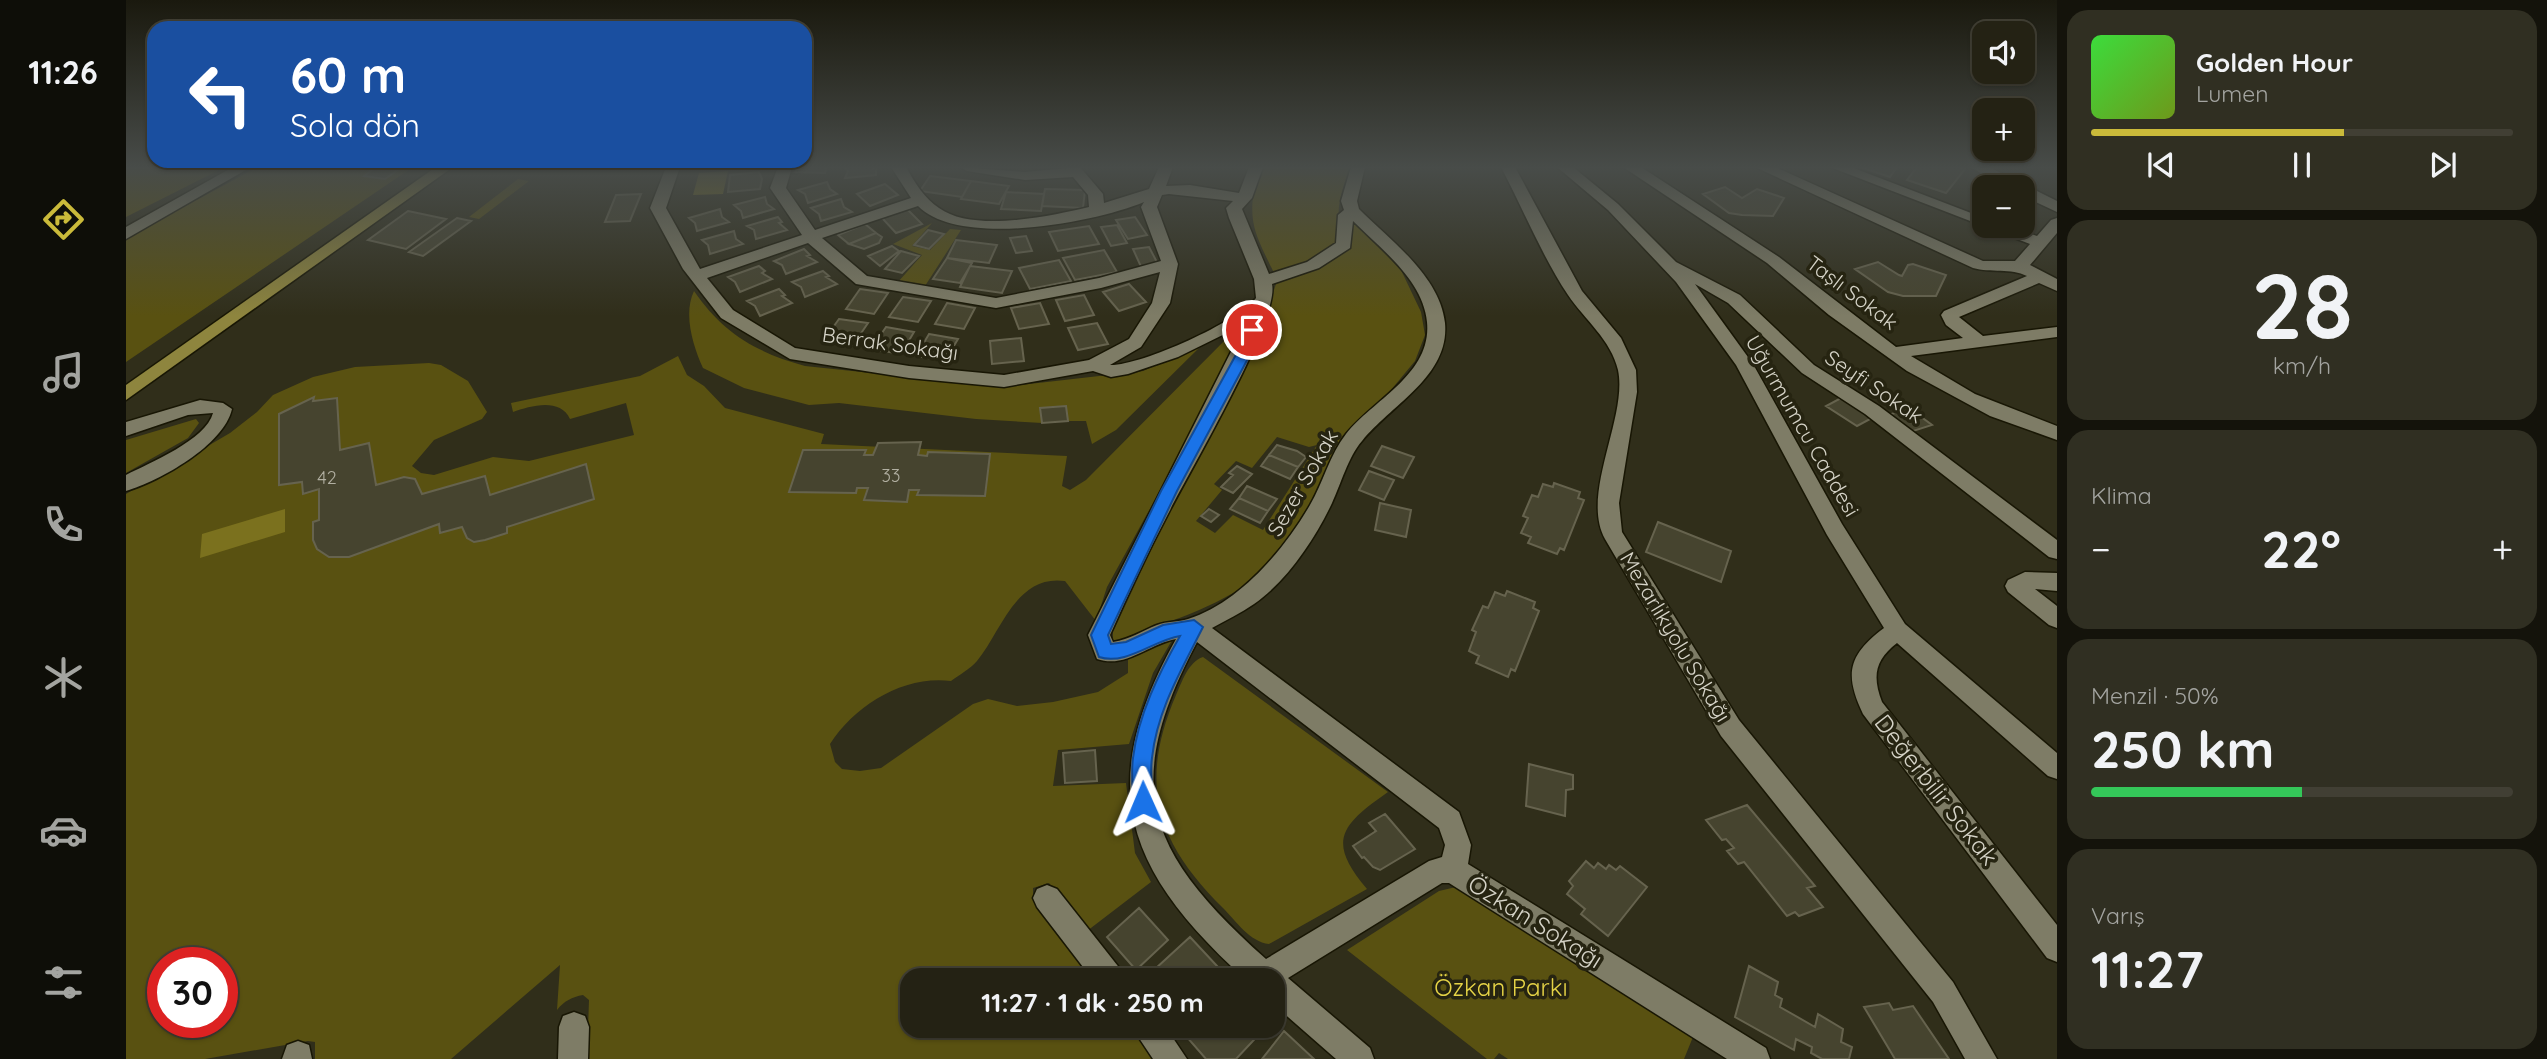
<!DOCTYPE html>
<html lang="tr">
<meta charset="utf-8">
<style>
body{margin:0;font-family:Quicksand,sans-serif;background:#302f22;color:#f1f3f6;height:100vh;display:flex;flex-direction:column;font-size:26px;white-space:nowrap}
*{box-sizing:border-box;margin:0}
p{font-size:23px;color:#a3a4a0}
.icon{flex:none;width:38px;height:38px;fill:none;stroke:currentColor;stroke-width:2;stroke-linecap:round;stroke-linejoin:round}
.map{position:relative;flex:1;overflow:hidden}
.sheet{display:flex;flex-direction:column;gap:10px;padding:10px;background:#14130b;width:490px}
.sheet>*{flex:none}
.guide{position:absolute;left:21px;top:21px;width:665px;height:147px;border-radius:21px;box-shadow:0 2px 5px #0004,0 0 0 2px #413f34;background:#1a4fa0;color:#fff;overflow:hidden}
.controls{position:absolute;left:1846px;top:21px;display:grid;gap:14px}
.controls a{display:grid;place-items:center;width:63px;height:63px;border-radius:14px;background:#242214;box-shadow:0 2px 5px #0004,0 0 0 2px #413f34;font-size:35px}
.speed{position:absolute;left:21px;top:947px;display:flex;gap:14px;font-size:35px;font-weight:700;text-align:center}
.speed>*{display:grid;place-content:center;width:91px;height:91px;border-radius:50%;background:#242214;box-shadow:0 2px 5px #0004,0 0 0 2px #413f34;line-height:1}
.speed .limit{border:10px solid #d22;background:#fff;color:#111}
.pin{position:absolute;display:grid;place-items:center;width:60px;height:60px;color:#fff;margin:-30px;border:4px solid #fff;border-radius:50%;box-shadow:0 2px 7px #0007}
.me{position:absolute;width:77px;margin:-38px;rotate:359deg;stroke-linejoin:round;filter:drop-shadow(0 0 5px #0008)}
.turn{display:flex;align-items:center;gap:24px;height:147px;padding:0 28px;font-size:32px}
.turn .icon{width:91px;height:91px;stroke-width:2.5}
.turn b{display:block;font-size:49px;line-height:60px}
.big{font-size:52px;font-weight:800;line-height:1.1}
.sheet .widget{flex:1;display:flex;flex-direction:column;justify-content:center;gap:10px;min-width:0;padding:0 24px;border-radius:21px;background:#302f22}
.sheet .dial{align-items:center;gap:0}
.dial b{font-size:91px;line-height:1}
.song{display:flex;align-items:center;gap:21px}
.cover{width:84px;height:84px;border-radius:10px;background:linear-gradient(135deg,hsl(120 70% 55%),hsl(80 70% 35%))}
.played{height:7px;border-radius:4px;background:linear-gradient(90deg,#caba3a 60%,#413f34 60%)}
.keys{display:flex;justify-content:space-around;direction:ltr}
.heat{display:flex;justify-content:space-between;align-items:center;font-size:38px;direction:ltr}
.charge{height:10px;border-radius:5px;background:linear-gradient(90deg,#34c759 50%,#413f34 0)}
.trip{position:absolute;left:774px;top:968px;width:385px;height:70px;border-radius:21px;background:#242214;box-shadow:0 2px 5px #0004,0 0 0 2px #413f34;font-weight:800;line-height:70px;text-align:center}
main{display:flex;flex:1;min-height:0}
.tabs{display:flex;flex-direction:column;width:126px;justify-content:space-around;align-items:center;background:#0e0e08;color:#a3a4a0}
.tabs .icon{width:49px;height:49px}
.tabs .active{color:#caba3a}
.tabs b{font-size:32px;color:#f1f3f6}
.map>svg:first-child{display:block}
</style>
<main>
<nav class="tabs">
<b>11:26</b>
<svg class="icon active" aria-label="directions" viewBox="0 0 24 24"><path d="M12 3l9 9-9 9-9-9zM9 14v-3h6M13 9l2 2-2 2"/></svg>
<svg class="icon" aria-label="music" viewBox="0 0 24 24"><path d="M9 18V5l10-2v13"/><circle cx="6" cy="18" r="3"/><circle cx="16" cy="16" r="3"/></svg>
<svg class="icon" aria-label="phone" viewBox="0 0 24 24"><path d="M5 4h4l2 5-3 2q2 4 5 5l2-3 5 2v4C11 20 4 13 5 4z"/></svg>
<svg class="icon" aria-label="climate" viewBox="0 0 24 24"><path d="M12 3v18M4 7l16 10M4 17L20 7"/></svg>
<svg class="icon" aria-label="car" viewBox="0 0 24 24"><path d="M5 17H2v-5l4-1 3-4h7l3 4 3 1v5h-3M9 17h6M6 11h13"/><circle cx="7" cy="17" r="2"/><circle cx="17" cy="17" r="2"/></svg>
<svg class="icon" aria-label="filters" viewBox="0 0 24 24"><path d="M4 7h16M4 17h16"/><circle cx="9" cy="7" r="2"/><circle cx="15" cy="17" r="2"/></svg>
</nav>
<div class="map">
<svg width="1931" height="1059" viewBox="0 0 1931 1059">
<rect width="100%" height="100%" fill="#302e1a"/>
<path fill="#595111" fill-rule="evenodd" d="M0,167H99L0,217Z
M132,167H250L239,176L259,179L276,167H287L0,362V238Z
M1133,167H1224C1218,185 1207,212 1216,229L1213,243L1184,262L1149,275C1126,228 1120,220 1133,167Z
M392,179L403,181L353,219L343,217Z
M1224,217L1275,270L1295,312L1299,335L1289,361L1216,449L1194,445L1214,452C1191,495 1169,545 1130,577C1091,609 1038,622 993,641L987,640V632L1050,496L1127,351L1150,284L1177,270L1191,269L1222,249L1227,232ZM1151,437L1183,447L1191,445L1137,530L1107,515L1089,533L1070,521L1096,490L1088,484L1110,461L1126,468Z
M806,223L786,246L804,250L824,229L835,230L799,286L772,282L796,255L767,244Z
M568,291C597,333 629,352 679,366L878,387L1017,371L1077,344L990,430L966,444L960,421H942L939,406L915,408L916,423L850,419L713,403L683,405L618,388L577,368C567,346 557,314 568,291Z
M1119,326L1112,348L981,587L970,621L939,581C890,574 875,632 851,661C844,669 833,675 825,681C778,675 729,705 704,744L709,762L716,769L734,771L755,768L847,704L862,699L891,706L927,702L972,692L1002,673V658L1037,640L1045,642L1027,673L1003,744L932,750L927,786L1000,783L1009,853L1025,882L961,931L923,883L907,888V896L973,980H786V1026H1009L1035,1059H461L463,1000L457,995C446,997 438,1001 431,1010L434,965L325,1059H189V1042L182,1041L79,1059H0V494L104,433L131,412L147,395L187,377L229,367L303,363L315,365L342,381L361,412L356,419L308,440L286,466L295,473L308,475L367,457L403,461L508,435L500,403L444,419C434,397 404,406 387,412L385,403L514,376L552,356L561,375L578,386L599,408L698,434L695,444L941,456L936,486L944,490L960,480L1111,328ZM37,962H96V1022H37Z
M70,419L73,423L62,438L0,473V440Z
M1077,657L1262,792C1215,825 1200,841 1241,889L1143,944C1124,942 1110,921 1097,908C1030,842 1012,784 1050,695C1056,682 1062,662 1077,657Z
M1330,887L1569,1032L1558,1059H1382L1373,1053L1368,1059H1361L1221,950L1313,891Z"/>
<path fill="#7b711e" d="M602,171L597,194L567,195L573,173Z
M159,509V532L74,558L76,534Z"/>
<path fill="#46442f" stroke="#66634e" stroke-width="2" d="M250,167H276L259,179L238,176Z
M672,167H701L699,173L669,172Z
M719,167H749L747,169H750V175L719,178L722,171Z
M1734,167H1771L1764,177Z
M1791,167H1835L1839,169L1820,193L1781,180Z
M633,172L636,179L634,189L602,192L604,175Z
M804,176L845,181L836,197L794,191Z
M845,181L883,186L873,204L835,199Z
M701,182L704,189L711,194L682,203L679,194L672,190Z
M759,184L772,195L744,206L731,194Z
M1599,187L1616,198L1631,189L1658,198L1647,216L1616,215L1603,213L1577,194Z
M919,189L959,190L957,208L916,206Z
M880,192L918,194L915,211L875,209Z
M515,194L504,221L479,222L490,195Z
M639,197L641,204L648,209L617,218L615,211L608,205Z
M715,199L718,207L726,212L695,221L693,214L685,208Z
M594,209L596,217L603,222L571,231L569,223L563,218Z
M781,209L796,224L770,233L756,218Z
M282,211L320,219L280,249L242,240Z
M652,217L656,222L653,223L661,230L630,239L628,230L621,226Z
M1009,217L1021,235L1002,239L990,220Z
M331,218L345,221L297,256L283,252Z
M739,224L750,233L723,244L712,235Z
M991,225L1001,243L985,246L975,227Z
M963,226L973,244L932,251L923,232Z
M802,230L818,234L803,249L788,245Z
M608,231L610,239L617,244L584,254L582,245L576,240Z
M750,233L756,237L753,243L738,249L723,244Z
M900,236L906,251L890,253L884,238Z
M830,240L871,245L863,263L821,258Z
M766,246L773,251L754,266L742,256Z
M1023,247L1033,266L1016,269L1007,249Z
M678,249L684,255L681,256L691,262L660,274L656,265L648,261Z
M978,250L991,272L949,280L937,258Z
M775,251L793,256L776,273L759,269Z
M821,258L846,263L834,283L807,279Z
M933,260L945,281L904,289L893,268Z
M1752,262L1773,275L1776,276L1782,265L1787,264L1820,275L1810,296H1777L1762,292L1729,269Z
M633,266L639,271L636,273L646,279L614,292L609,282L602,277Z
M844,266L886,271L876,293L834,287Z
M697,271L703,276L700,277L711,284L679,297L675,287L666,282Z
M1003,284L1020,302L993,311L977,292Z
M653,289L659,295L656,296L666,303L634,316L629,306L621,301Z
M734,289L762,293L748,314L720,309Z
M958,295L968,315L939,321L930,300Z
M777,297L805,301L792,322L763,317Z
M821,303L849,308L838,329L809,324Z
M914,303L923,324L893,329L885,308Z
M713,319L742,323L727,345L698,340Z
M971,323L982,344L952,350L942,328Z
M760,327L788,332L775,354L745,349Z
M803,334L832,339L819,361L790,356Z
M895,338L898,361L866,364L864,341Z
M188,397L187,401L211,398L214,450L243,443L250,485L278,477L289,479L296,494L359,476L364,495L460,464L468,499L381,527V533L359,540L348,542L341,538L336,527L314,533L313,524L223,557H203L191,549L187,540V522L193,520V489L177,494L176,482L153,485V414Z
M1717,397L1748,417L1731,426L1700,406Z
M1779,405L1806,425L1781,433L1759,416L1772,412Z
M940,406L942,421L916,423L914,408Z
M795,442L792,455L801,456L802,452L864,454L859,496L791,495L793,490H783L781,502L738,500L742,488H731L730,493L663,492L677,450H740L738,455H747L752,443Z
M1151,445L1171,451L1180,457L1172,467L1143,455Z
M1256,446L1288,457L1277,478L1245,466Z
M1143,455L1172,467L1164,479L1135,466Z
M1111,466L1126,474L1107,493L1095,487L1107,475L1103,473Z
M1243,471L1268,480L1258,500L1233,490Z
M1428,483L1454,492L1452,498L1458,500L1438,550L1434,548L1431,554L1402,543L1405,537L1395,533L1402,518L1397,516L1406,495L1412,497L1417,484L1427,487Z
M1121,486L1151,499L1142,511L1113,498Z
M1113,498L1142,511L1134,523L1104,509Z
M1254,503L1285,510L1280,537L1249,530Z
M1083,509L1093,515L1085,522L1075,516Z
M1532,522L1605,551L1595,582L1520,552Z
M1381,591L1409,602L1407,608L1413,611L1389,671L1385,669L1382,677L1350,663L1353,656L1343,651L1350,632L1346,630L1357,606L1362,608L1369,592L1379,596Z
M969,750L971,781L939,783L937,753Z
M1403,764L1447,775V789L1440,790L1439,816L1400,806Z
M1621,805L1689,886L1681,888L1697,907L1673,916L1669,912L1661,916L1618,862L1612,864L1601,851L1608,848L1600,839L1596,840L1580,820Z
M1259,814L1289,849L1254,870L1247,867L1238,857L1236,858L1227,846L1250,831L1243,823Z
M1460,861L1468,868L1472,863L1480,869L1483,865L1490,870L1494,866L1521,887L1482,936L1455,914L1459,909L1441,894L1447,886L1443,881Z
M1013,908L1042,940L1010,970L981,937Z
M1064,937L1091,966L1083,973L1088,980H1017Z
M1623,966L1652,982L1649,995L1656,999L1654,1007L1689,1027L1692,1014L1717,1029L1715,1042L1726,1047L1723,1059H1696L1685,1053L1686,1047L1670,1039L1668,1050L1609,1017Z
M1763,1003L1767,1010L1787,1006L1823,1059H1769L1738,1007Z
M1069,1026H1141L1110,1059H1080L1060,1036Z
M1158,1031L1188,1059H1136Z"/>
<g fill="none" stroke-linecap="round" stroke-linejoin="round">
<g stroke="#181604" stroke-width="3">
<path id="minor" d="M107,167H125L0,239V227Z
M540,167H554L540,208L574,269L676,235L644,188L652,167H666L660,188L689,230L785,198L765,167H780C789,183 799,199 813,208C847,233 925,216 963,207L962,195L947,177L899,180L841,171L834,167L899,172L954,167L977,194L978,203L1023,189L1033,167H1047L1040,186L1064,185L1113,193L1123,167H1137L1126,198L1116,209L1143,274L1181,262L1210,243L1212,215L1218,210L1215,201L1225,167H1239L1231,201L1233,209C1264,240 1314,276 1319,323C1324,376 1265,405 1236,441C1222,457 1215,484 1206,503C1189,539 1161,581 1128,604C1115,613 1100,620 1086,628L1333,812L1345,845L1342,864L1640,1048L1644,1059H1601L1323,883H1316L1162,978L1244,1048L1248,1059H1210L1146,1003V980H1120C1000,871 967,788 1050,639C1022,644 1000,669 971,659L962,635L1119,324L1052,357L1002,374L985,377L967,371L878,387L783,378L664,359L595,318L557,269L524,208ZM1043,194L1107,201L1100,208L1103,218L1128,279L1130,298C1112,322 1014,366 984,365L1015,347L1044,303L1052,264L1031,207L1036,195ZM1018,202L1015,207L1035,261L973,278L870,298L741,276L696,238L792,206C833,248 968,223 1018,202ZM1227,221C1255,249 1297,280 1301,322C1306,374 1248,399 1220,434C1204,454 1197,483 1184,505C1158,550 1113,603 1062,619C1052,622 1041,621 1031,625C1016,631 1004,639 987,642L984,635C1002,594 1021,554 1042,514C1063,472 1154,319 1146,284L1193,268L1224,248ZM682,243L730,284L870,308L975,288L1034,272L1026,303L1003,339L963,360L878,375L783,366L669,348L607,310L581,278ZM1071,642L1313,828L1319,845L1316,857L1303,861L1140,959C1022,853 993,789 1071,642Z
M1375,167H1389L1456,291L1495,338L1510,370L1511,392L1493,503L1496,532L1613,720L1827,982L1871,1059H1839L1807,1002L1595,736L1479,539C1454,494 1502,417 1492,370C1485,340 1459,320 1442,295C1416,256 1397,209 1375,167Z
M1431,167H1447L1492,204L1550,262L1614,295L1688,365L1753,406L1931,540V559L1923,557L1739,414L1676,373L1602,303L1569,284L1627,364L1716,524L1779,624L1931,753V779L1922,776L1771,643C1749,660 1746,676 1756,702L1931,925V962L1921,958L1737,714C1718,674 1722,655 1758,628L1701,535L1610,365L1550,282L1482,210Z
M1497,167H1515L1653,257L1770,347L1837,338L1820,325L1815,315L1818,311L1901,276C1885,268 1865,273 1847,268L1629,167H1649L1857,261H1889L1904,244L1704,167H1725L1858,218V226H1882L1911,236L1925,220L1931,218V233L1904,265L1931,279V291L1913,283L1833,317L1857,336L1931,327V337L1785,356L1849,394L1931,426V440L1864,416L1781,371L1703,315L1641,263Z
M1844,167H1863L1931,201V212L1897,196V187H1880Z
M74,400L97,403L106,409C98,445 34,481 0,491V475C23,463 80,440 87,413L62,415L0,436V422Z
M1899,572L1931,573V591L1909,589L1931,606V628L1923,625L1882,592L1879,586L1882,580Z
M921,885L931,889L995,970L999,980H967L911,907L907,898L911,889Z
M448,1012L459,1016L463,1027L462,1059H432L433,1027L437,1016Z
M1005,1026H1039L1061,1059H1027Z
M172,1041L183,1045L186,1059H156L161,1045Z"/>
</g>
<g stroke="#181604" stroke-width="3">
<path id="major" d="M310,167H327L0,400V385Z"/>
</g>
<use href="#minor" fill="#7e7c66" fill-rule="evenodd"/>
<use href="#major" fill="#8e853e" fill-rule="evenodd"/>
</g>
<linearGradient id="sky" x2="0" y2="1"><stop stop-color="#1a190e"/><stop offset="0.53" stop-color="#484c49"/><stop offset="1" stop-color="#484c49" stop-opacity="0"/></linearGradient>
<rect width="1931" height="316" fill="url(#sky)"/>
<path fill="#1a73e8" stroke="#114b97" stroke-width="2" d="M1121,327L1133,330L1126,351L1051,491L982,635L985,644L1000,642L1037,625L1068,620L1077,627C1056,669 1031,710 1026,758C1024,772 1026,787 1027,802L1024,808L1017,810L1010,808L1007,802C1007,787 1005,772 1007,758C1012,715 1033,673 1054,636C1028,640 1000,666 973,657L965,635L1035,491L1112,351Z"/>
<g text-anchor="middle" stroke-width="7" stroke-linejoin="round" paint-order="stroke">
<g font-size="18" fill="#b1afa1">
<text x="765" y="482">33</text>
<text x="201" y="484">42</text>
</g>
<g font-size="21" fill="#d5d3c7" stroke="#262411">
<text transform="translate(1726 293) rotate(37)" y="7">Taşlı Sokak</text>
<text transform="translate(764 344) rotate(8)" y="7">Berrak Sokağı</text>
<text transform="translate(1748 387) rotate(34)" y="7">Seyfi Sokak</text>
<text transform="translate(1676 426) rotate(60)" y="7">Uğurmumcu Caddesi</text>
<text transform="translate(1177 483) rotate(-60)" y="7">Sezer Sokak</text>
<text transform="translate(1549 637) rotate(59)" y="7">Mezarlıkyolu Sokağı</text>
</g>
<g font-size="24" fill="#d5d3c7" stroke="#262411">
<text transform="translate(1810 790) rotate(52)" y="8">Değerbilir Sokak</text>
<text transform="translate(1409 922) rotate(32)" y="8">Özkan Sokağı</text>
</g>
<g font-size="24" fill="#e5d346" stroke="#262411">
<text x="1375" y="996">Özkan Parkı</text>
</g>
</g>
</svg>
<div class="controls">
<a><svg class="icon" aria-label="sound" viewBox="0 0 24 24"><path d="M4 9h4l5-4v14l-5-4H4zM17 9q2 3 0 6"/></svg></a>
<a>+</a>
<a>−</a>
</div>
<div class="speed"><div class="limit">30</div></div>
<div class="pin" style="left:1126px;top:330px;background:#d93025"><svg class="icon" aria-label="arrive" viewBox="0 0 24 24"><path d="M6 21V4h12l-3 4 3 4H6"/></svg></div>
<svg class="me" style="left:1017px;top:802px" viewBox="-20 -20 40 40"><path d="M0-17L14 15 0 8-14 15z" fill="#1a73e8" stroke="#fff" stroke-width="4"/></svg>
<div class="trip">11:27 · 1 dk · 250 m</div>
<div class="guide">
<div class="turn"><svg class="icon" aria-label="left" viewBox="0 0 24 24"><path d="M17 20v-9H6M10 6l-5 5 5 5"/></svg><div><b>60 m</b>Sola dön</div></div>
</div>
</div>
<section class="sheet">
<div class="widget">
<div class="song"><i class="cover"></i><div><b>Golden Hour</b><p>Lumen</p></div></div>
<div class="played"></div>
<div class="keys"><svg class="icon" aria-label="previous" viewBox="0 0 24 24"><path d="M18 5L8 12l10 7zM5 5v14"/></svg><svg class="icon" aria-label="pause" viewBox="0 0 24 24"><path d="M8 5v14M16 5v14"/></svg><svg class="icon" aria-label="next" viewBox="0 0 24 24"><path d="M6 5l10 7-10 7zM19 5v14"/></svg></div>
</div>
<div class="widget dial"><b>28</b><p>km/h</p></div>
<div class="widget"><p>Klima</p>
<div class="heat"><a>−</a><b class="big">22°</b><a>+</a></div>
</div>
<div class="widget"><p>Menzil · 50%</p><b class="big">250 km</b><div class="charge"></div></div>
<div class="widget"><p>Varış</p><b class="big">11:27</b></div>
</section>
</main>
